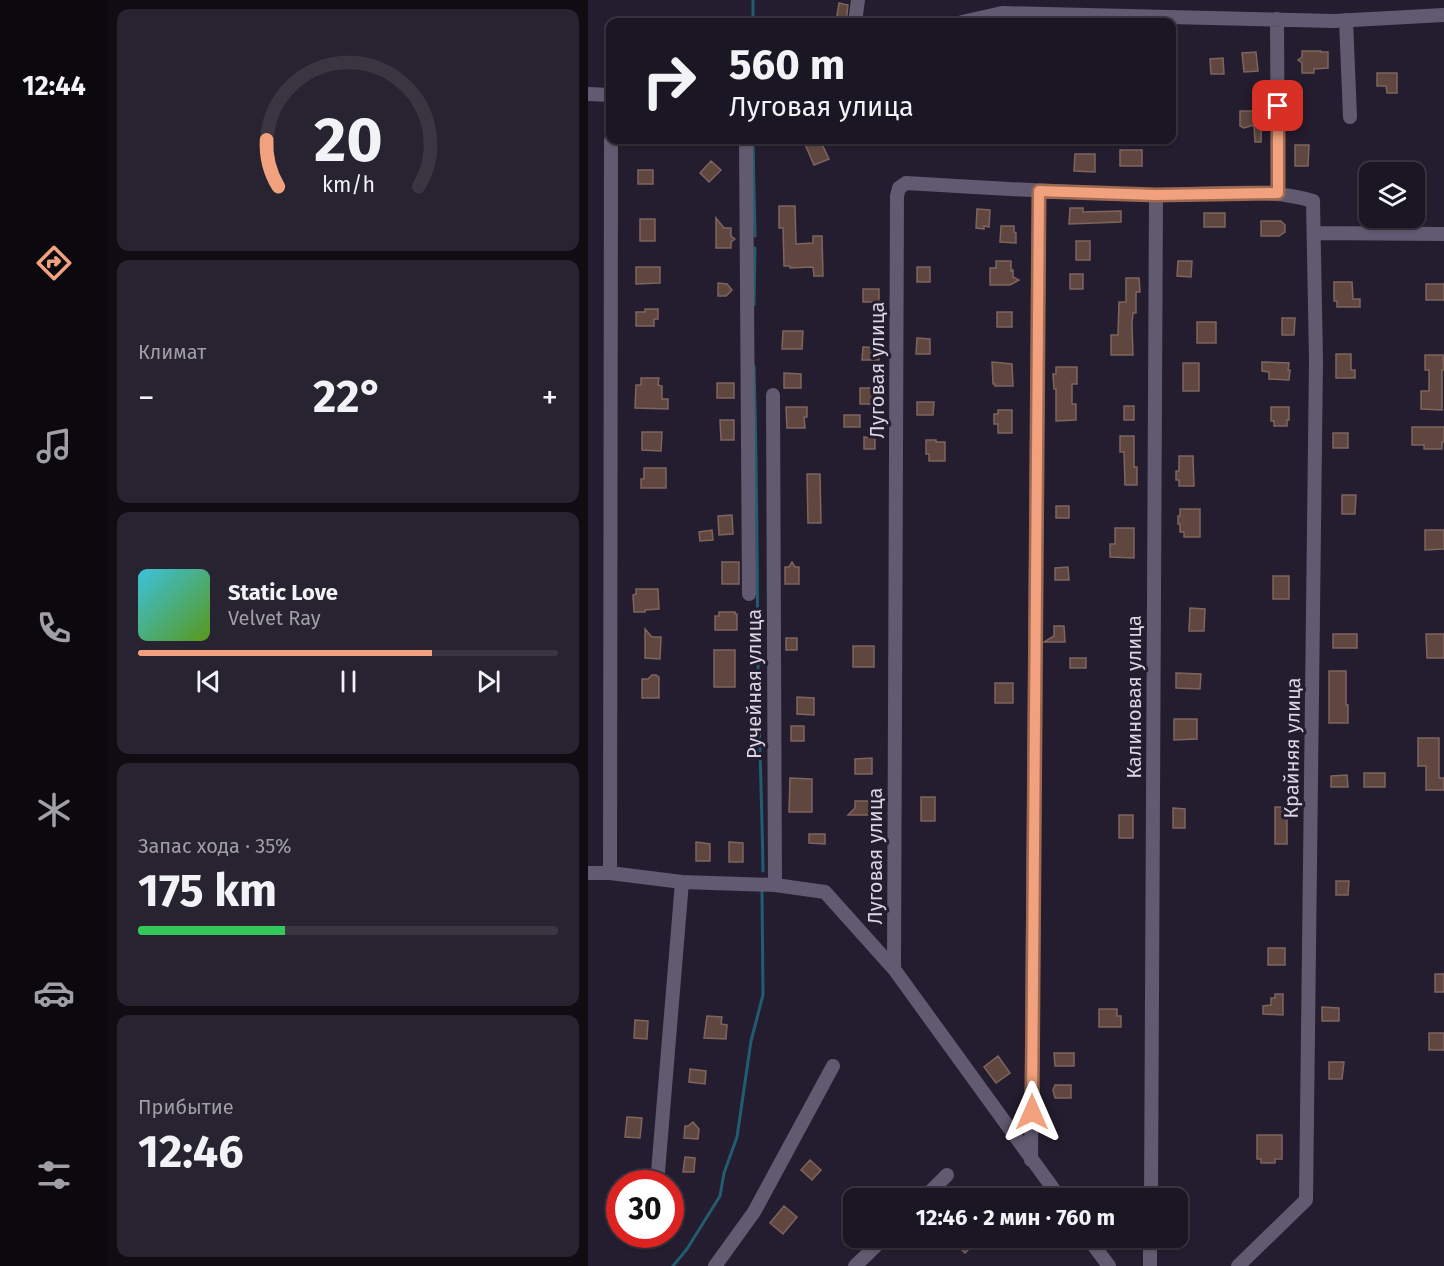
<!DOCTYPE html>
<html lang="ru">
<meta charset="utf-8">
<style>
body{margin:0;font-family:"Fira Sans",sans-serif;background:#282330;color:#f1f3f6;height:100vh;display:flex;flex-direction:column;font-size:22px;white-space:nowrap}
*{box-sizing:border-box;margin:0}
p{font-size:20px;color:#a09fa6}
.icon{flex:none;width:33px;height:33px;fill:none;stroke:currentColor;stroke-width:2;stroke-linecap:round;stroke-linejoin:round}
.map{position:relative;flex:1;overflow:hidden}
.side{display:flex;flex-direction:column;gap:9px;padding:9px;background:#0f0c13;width:480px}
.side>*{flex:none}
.top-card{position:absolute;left:18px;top:18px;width:570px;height:126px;border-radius:12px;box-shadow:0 2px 4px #0004,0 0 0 2px #393541;background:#1b1623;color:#f1f3f6;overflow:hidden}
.fabs{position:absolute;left:771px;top:162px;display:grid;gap:12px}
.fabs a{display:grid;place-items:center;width:66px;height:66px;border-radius:12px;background:#1b1623;box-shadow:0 2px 4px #0004,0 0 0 2px #393541;font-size:30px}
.speed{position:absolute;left:18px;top:1170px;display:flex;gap:12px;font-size:30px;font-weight:700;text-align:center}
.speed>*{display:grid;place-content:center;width:78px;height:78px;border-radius:50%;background:#1b1623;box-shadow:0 2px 4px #0004,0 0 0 2px #393541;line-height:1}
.speed .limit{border:9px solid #d22;background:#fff;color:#111}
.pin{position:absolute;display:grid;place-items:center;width:51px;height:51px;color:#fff;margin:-26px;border-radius:12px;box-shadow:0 3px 9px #0006}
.me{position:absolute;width:66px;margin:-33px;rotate:0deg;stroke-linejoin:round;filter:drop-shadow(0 0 4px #0008)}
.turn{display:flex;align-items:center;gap:21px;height:126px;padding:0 24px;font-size:27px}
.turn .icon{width:78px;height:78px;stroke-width:2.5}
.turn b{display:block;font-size:42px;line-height:51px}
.big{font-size:45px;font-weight:700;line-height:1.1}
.side .tile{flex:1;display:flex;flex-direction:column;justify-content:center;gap:9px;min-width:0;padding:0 21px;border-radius:12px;background:#282330}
.side .dial{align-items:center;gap:0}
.dial svg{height:156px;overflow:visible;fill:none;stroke:#393541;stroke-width:7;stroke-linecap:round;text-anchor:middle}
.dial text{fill:#f1f3f6;stroke:none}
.song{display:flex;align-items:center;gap:18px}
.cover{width:72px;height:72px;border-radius:9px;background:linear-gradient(135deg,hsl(190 70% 55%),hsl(90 70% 35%))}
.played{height:6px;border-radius:3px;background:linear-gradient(90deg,#f1a17d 70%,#393541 70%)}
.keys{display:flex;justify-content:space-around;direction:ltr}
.heat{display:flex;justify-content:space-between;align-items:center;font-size:33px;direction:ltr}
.charge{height:9px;border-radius:4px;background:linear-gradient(90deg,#34c759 35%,#393541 0)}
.trip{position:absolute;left:255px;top:1188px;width:345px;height:60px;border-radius:12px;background:#1b1623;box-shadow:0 2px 4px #0004,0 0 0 2px #393541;font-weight:700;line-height:60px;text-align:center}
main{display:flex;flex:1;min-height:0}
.dock{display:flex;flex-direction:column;width:108px;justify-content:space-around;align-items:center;background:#0b090e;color:#a09fa6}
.dock .icon{width:42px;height:42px}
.dock .selected{color:#f1a17d}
.dock b{font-size:27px;color:#f1f3f6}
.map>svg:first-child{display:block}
</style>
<main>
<nav class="dock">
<b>12:44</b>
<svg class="icon selected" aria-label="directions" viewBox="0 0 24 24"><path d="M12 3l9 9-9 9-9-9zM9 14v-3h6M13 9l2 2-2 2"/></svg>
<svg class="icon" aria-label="music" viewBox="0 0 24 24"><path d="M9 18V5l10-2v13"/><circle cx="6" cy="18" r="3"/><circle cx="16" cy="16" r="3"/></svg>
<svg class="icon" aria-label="phone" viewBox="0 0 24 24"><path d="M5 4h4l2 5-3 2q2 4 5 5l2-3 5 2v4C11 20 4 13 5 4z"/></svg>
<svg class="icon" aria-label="climate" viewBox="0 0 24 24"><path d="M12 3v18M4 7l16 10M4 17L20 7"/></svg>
<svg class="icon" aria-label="car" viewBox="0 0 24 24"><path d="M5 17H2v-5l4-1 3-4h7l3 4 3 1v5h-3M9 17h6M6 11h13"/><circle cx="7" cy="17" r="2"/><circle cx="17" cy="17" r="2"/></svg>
<svg class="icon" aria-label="filters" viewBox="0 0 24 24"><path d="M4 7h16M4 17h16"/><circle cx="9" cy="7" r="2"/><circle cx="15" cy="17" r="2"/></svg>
</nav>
<section class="side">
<div class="tile dial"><svg viewBox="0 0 100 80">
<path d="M14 69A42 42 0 1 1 86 69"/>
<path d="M14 69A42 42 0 0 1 8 45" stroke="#f1a17d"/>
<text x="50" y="56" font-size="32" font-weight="700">20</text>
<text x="50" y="72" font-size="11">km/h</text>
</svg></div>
<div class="tile"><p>Климат</p>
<div class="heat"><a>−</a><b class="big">22°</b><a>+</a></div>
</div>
<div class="tile">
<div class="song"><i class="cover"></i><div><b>Static Love</b><p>Velvet Ray</p></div></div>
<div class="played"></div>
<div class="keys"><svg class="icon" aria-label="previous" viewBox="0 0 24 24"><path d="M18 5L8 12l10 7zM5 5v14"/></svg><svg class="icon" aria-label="pause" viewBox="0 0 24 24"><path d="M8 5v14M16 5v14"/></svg><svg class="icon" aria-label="next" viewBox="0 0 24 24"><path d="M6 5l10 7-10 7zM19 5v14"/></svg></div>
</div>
<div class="tile"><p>Запас хода · 35%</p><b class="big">175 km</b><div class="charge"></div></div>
<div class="tile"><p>Прибытие</p><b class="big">12:46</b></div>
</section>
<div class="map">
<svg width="856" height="1266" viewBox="0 0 856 1266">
<rect width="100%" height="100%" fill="#241d2f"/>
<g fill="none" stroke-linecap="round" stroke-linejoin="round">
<path stroke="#225c6f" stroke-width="3" d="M165,22V0
M165,140L167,236
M166,305L167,248
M166,366C169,466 169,566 170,666C171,735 174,803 175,871
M85,1266L99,1249L132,1196L136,1173L149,1137L163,1041L175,995L174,891"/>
</g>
<path fill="#5f4740" stroke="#7e645d" stroke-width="1.5" d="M251,3L260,5L258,22H248Z
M714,51H733V52H740V68L726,69V73H714V63L710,60L714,57Z
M668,52L670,71L656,72L654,53Z
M635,58L636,74H623L622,59Z
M789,73H809V93H799L798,86H789Z
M652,111H674L673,142H667L666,125L656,128L652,126Z
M216,142L225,145L233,142L241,159L226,165Z
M707,145H721L720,166H707Z
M532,150H554V166H532Z
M487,154H507V172L486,171Z
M123,161L133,170L121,182L112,173Z
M50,170H65V184H50Z
M191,206H207L208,244L225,243V236H234L235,276H226L225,267L202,268V266H196L195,228H191Z
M482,208H495V212L533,211V222L481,224Z
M389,209L402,210L401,227L396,226V229L388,228Z
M616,213H637V227H616Z
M128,218L136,228H143V236L147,239L143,242V248H128Z
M52,219H67V241H52Z
M673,221H693L697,225V232L691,236H673Z
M413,226H426V232L428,233V243L412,242Z
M488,241H502V260H488Z
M408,261H423V271L425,270V277L431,280L422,285H402V268H408Z
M590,261H604L603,277L589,276Z
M48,267H72V283L48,284Z
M329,267H342V282H329Z
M482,274H495V289H482Z
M538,278H551L552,292H548V313H545L544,323L545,355H523V335H530L531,302H538Z
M746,282H764L765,299H772V307H749V301H746Z
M130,283L139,284L144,290L138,296H130Z
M838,284H856V300H838Z
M275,289H291V302H275Z
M57,309H70V319H66V326H48V312H57Z
M409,312H424V327H409Z
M694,318H707L706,335H694Z
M609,322H628V343H609Z
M195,331H215L214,349H194Z
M329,338L342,339V354H328Z
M275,347L291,348V360H274Z
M748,354H763V370H767V378H748Z
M837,355H855L856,370H854V410L833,409V391H841V370H837Z
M404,362L424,364L425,386H407V384H405Z
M674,362L701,363L700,370H702L701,380L681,379V372L674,371Z
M595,363H611V391H595Z
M468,367H489V384H484V404H488V420L468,421V389H466L465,374H468Z
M196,373L213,374V388H196Z
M53,378H71L70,385L74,386V399H80V409L47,408L48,385H53Z
M129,383H146V398H129Z
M272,388H286V404H272Z
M329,402H346L345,415H329Z
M536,406H546V420H536Z
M198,407H219V417H216L217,428H199Z
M683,407H701V420H699V426H686V421H683Z
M410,410H424V433H410V424H406V414H410Z
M256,415H272V427H256Z
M132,420H146V440H133Z
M824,427H856V442H854V449H836V445H824Z
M54,432H74L73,451L54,450Z
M745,433H760V448H745Z
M532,436H546V467H549V485H537L536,452H532Z
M276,437L287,438V449H276Z
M338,440H348V442H357V461H341V454H338Z
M591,456H605L606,486H591V480H588V471H591Z
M56,468H78V488H53V479H56Z
M219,474H232L233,523H220Z
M754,495H768L767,514H754Z
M468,506H481V518H468Z
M592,509H612V537H596V532H592V524H590V516H592Z
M144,515L145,534L131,535L130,516Z
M527,528H546V558L522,557V544H527Z
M124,530L125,540L112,541L111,532Z
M837,530H856V549L837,550Z
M134,562H151V584H134Z
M204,562L207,567H211V584H197V567H201Z
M480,567L481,580H467V568Z
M685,576H701V599H685Z
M48,589H70L71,609L57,610V612H46L45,595L48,594Z
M602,608L617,609L616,631H601Z
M131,612H147V614H149V630H127V616H131Z
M466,626H476L477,642H456L466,636Z
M57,629L64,637H73L72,659L57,658Z
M745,634H769V648H745Z
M838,634H856V658H839Z
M198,638H209V650H198Z
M265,646H286V667H265Z
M126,650H147V687H126Z
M482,658H498V668H482Z
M741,671H758V705H760V723H741Z
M588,673L613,674L612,689L588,688Z
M64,675H68L71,677V698H54V679H60Z
M407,683H425V703H407Z
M209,697L226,698V715L209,714Z
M586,719H609V739L586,740Z
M203,726H216V741H203Z
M830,738H851V778H856V790H838V766H830Z
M284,758V774H267V759Z
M776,773H797V787H776Z
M759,775L760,787H743V776Z
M202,778L224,779V812H201Z
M333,797H347V821H333Z
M267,801H285V809L291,815H260L267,808Z
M687,807H699V844H687Z
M585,808L597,809V828H585Z
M531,815H545V838H531Z
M221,834H237V844L221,843Z
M108,842L122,844V861H108Z
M141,842L155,843V862H141Z
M748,881H761L760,895H748Z
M680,948H697V965H680Z
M847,974H856V992H847Z
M687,994H695V1015L675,1014V1006L683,1005V998H687Z
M734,1007L751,1008V1021H734Z
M511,1009H529V1016H533V1027H511Z
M119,1016L134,1017L133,1024L139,1025L138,1039L116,1038Z
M47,1020L60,1021L59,1039L46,1038Z
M841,1033H856V1050H841Z
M466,1053H486V1066H467Z
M410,1056L422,1073L408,1083L396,1067Z
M741,1062H756L754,1079H741Z
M102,1069L118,1071L117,1084L101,1082Z
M467,1085H483V1098H467L465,1090Z
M39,1117L54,1118L52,1138L37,1137Z
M105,1122L111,1129L110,1139L96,1138L97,1126H100Z
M669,1135H694V1159H687V1163H673V1159H669Z
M97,1157L107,1158L106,1172H95Z
M222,1160L233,1170L224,1180L213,1170Z
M40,1175L61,1176L60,1184H39Z
M196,1206L209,1217L195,1234L182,1223Z
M362,1238H382L387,1243L377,1253Z"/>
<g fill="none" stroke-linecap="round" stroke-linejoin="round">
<path stroke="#625a70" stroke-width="14" d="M689,19L690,193
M758,20L762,117
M267,22L270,0
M374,22L414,13L746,21L856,15
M0,94L22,95
M158,140L161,594
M726,233L856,234
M185,395L187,885
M0,873H22L94,882L187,885L237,892L306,969L472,1198
M22,873L23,140
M306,969L309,196L311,188L318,183C400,188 483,193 565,195C618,196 674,186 725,201L728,360L718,1200L650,1266
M443,1160L451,191
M69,1184L94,882
M336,1198L359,1175
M563,1198L568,195
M500,1238L521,1266
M127,1266L166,1212L245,1066
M267,1266L296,1238
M562,1266V1238"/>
</g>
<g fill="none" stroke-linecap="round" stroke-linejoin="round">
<g stroke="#9d6951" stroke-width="15">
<path id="route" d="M444,1112L451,191L568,195L690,193V106"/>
</g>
<use href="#route" stroke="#f1a17d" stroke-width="10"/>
</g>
<g text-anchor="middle" stroke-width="6" stroke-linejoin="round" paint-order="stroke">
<g font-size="20" fill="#dad6e2" stroke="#241d2f">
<text transform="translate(289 370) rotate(-90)" y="7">Луговая улица</text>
<text transform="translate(166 684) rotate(-90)" y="7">Ручейная улица</text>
<text transform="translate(546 697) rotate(-90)" y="7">Калиновая улица</text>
<text transform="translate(704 748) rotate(-89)" y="7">Крайняя улица</text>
<text transform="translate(287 856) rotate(-90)" y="7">Луговая улица</text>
</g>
</g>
</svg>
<div class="fabs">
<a><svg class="icon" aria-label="layers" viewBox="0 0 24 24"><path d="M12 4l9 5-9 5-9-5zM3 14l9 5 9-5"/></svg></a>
</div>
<div class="speed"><div class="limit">30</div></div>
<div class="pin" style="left:690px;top:106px;background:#d93025"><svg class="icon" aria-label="arrive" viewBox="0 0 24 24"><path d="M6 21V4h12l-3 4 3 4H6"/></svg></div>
<svg class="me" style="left:444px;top:1112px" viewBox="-20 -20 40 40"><path d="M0-17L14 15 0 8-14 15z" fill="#f1a17d" stroke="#fff" stroke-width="4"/></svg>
<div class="trip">12:46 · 2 мин · 760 m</div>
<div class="top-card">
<div class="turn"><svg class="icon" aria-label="right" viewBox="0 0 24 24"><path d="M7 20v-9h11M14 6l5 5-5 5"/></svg><div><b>560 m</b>Луговая улица</div></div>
</div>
</div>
</main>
